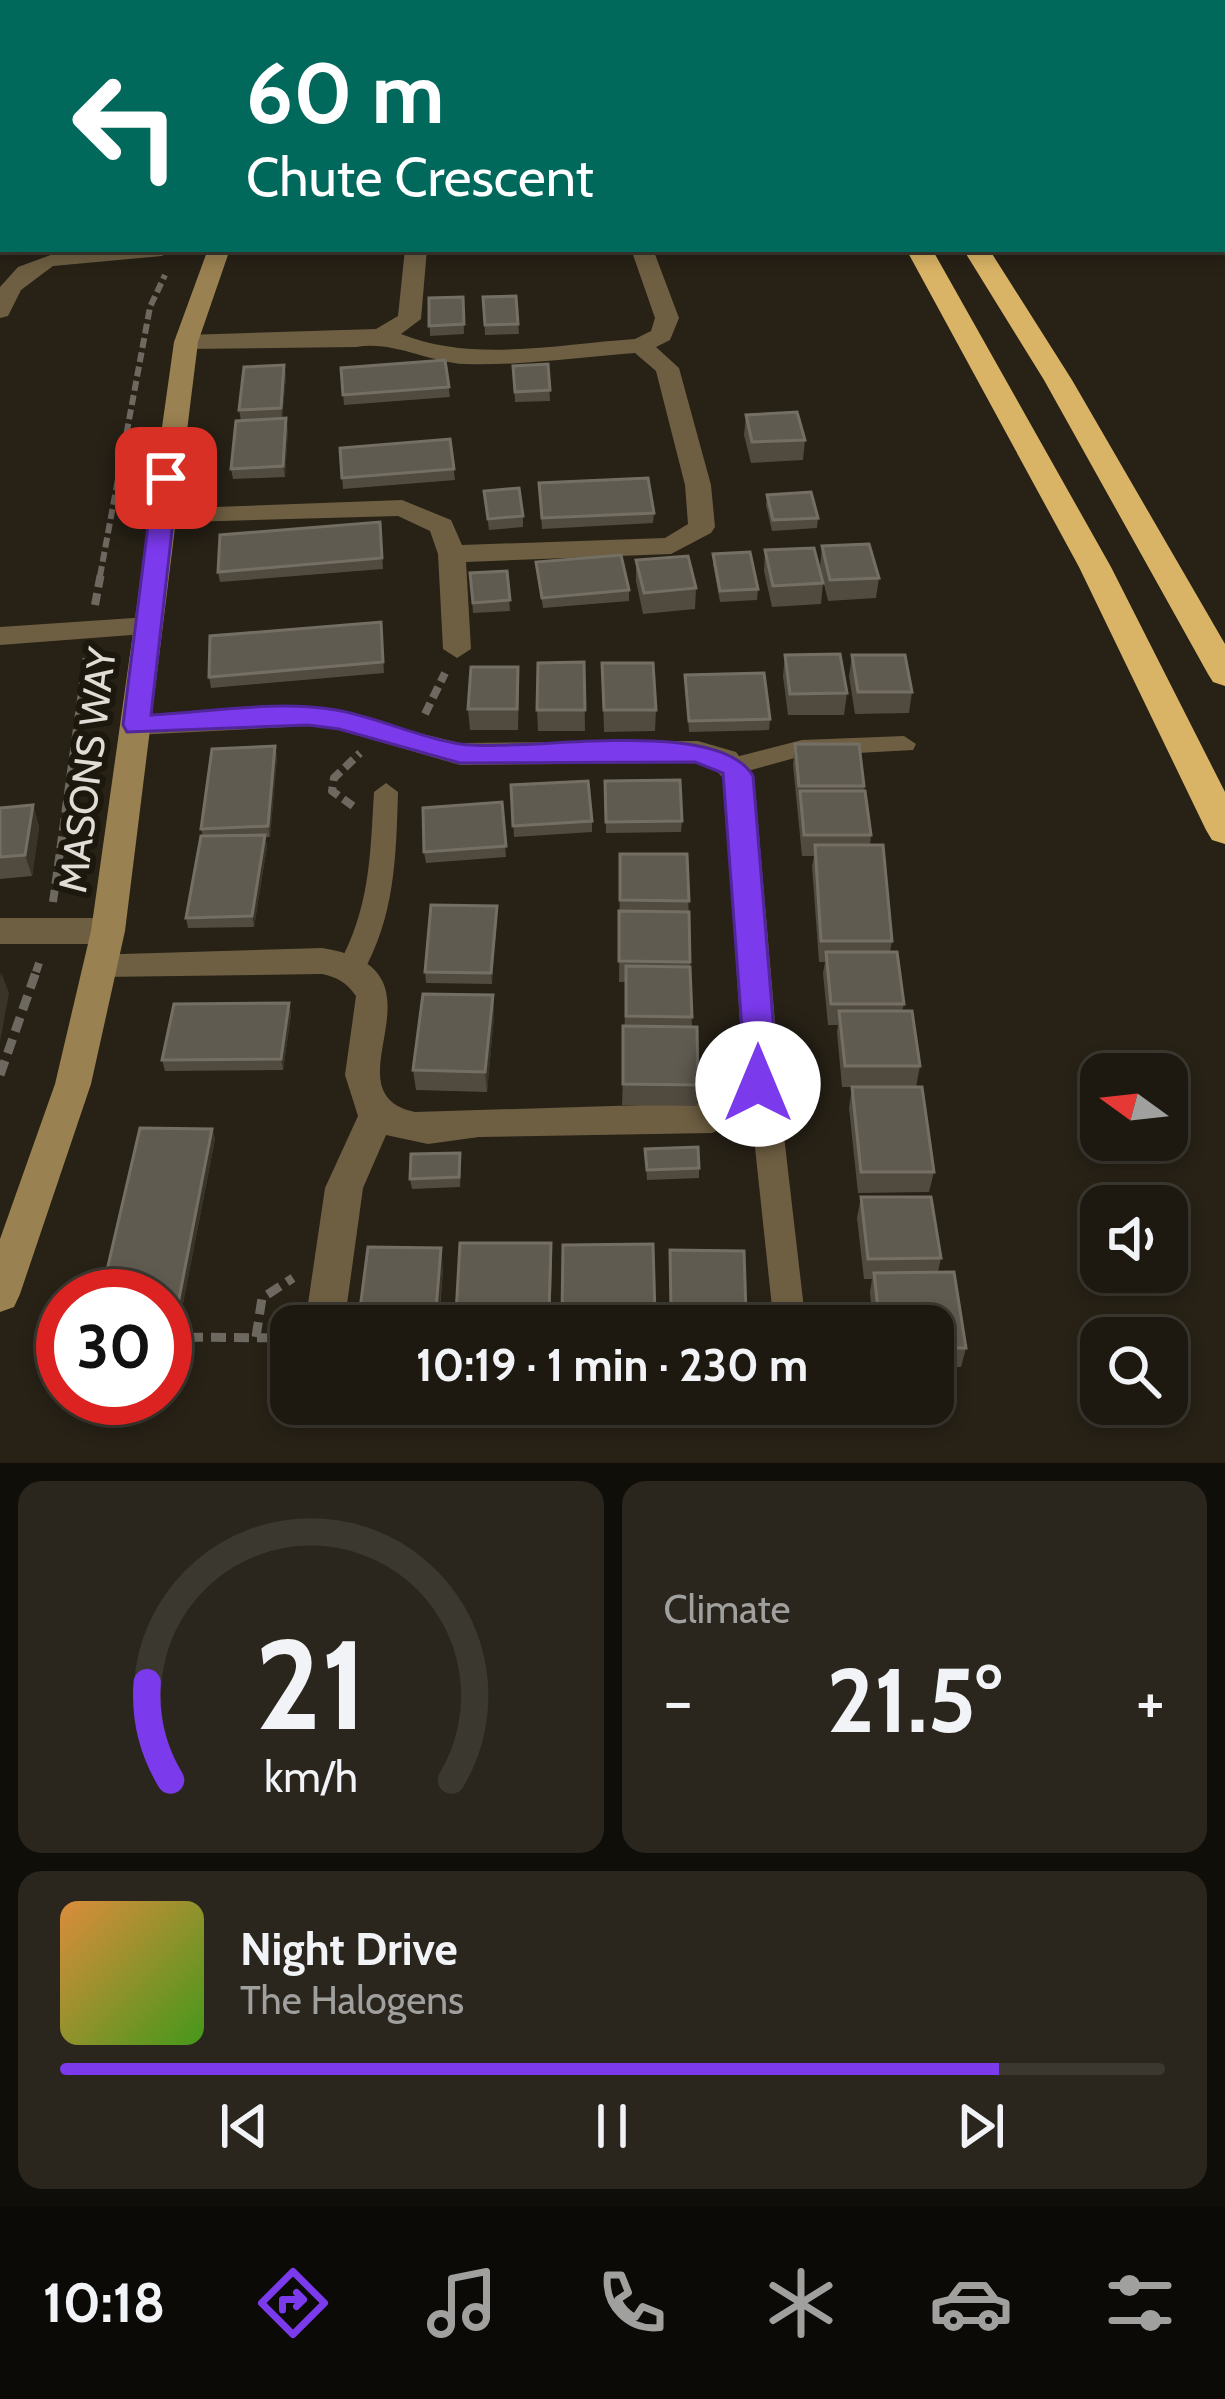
<!DOCTYPE html>
<meta charset="utf-8">
<style>
body{margin:0;font-family:Cabin,sans-serif;background:#2a261e;color:#f1f3f6;height:100vh;display:flex;flex-direction:column;font-size:45px;white-space:nowrap}
*{box-sizing:border-box;margin:0}
p{font-size:39px;color:#a0a09f}
.icon{flex:none;width:66px;height:66px;fill:none;stroke:currentColor;stroke-width:2;stroke-linecap:round;stroke-linejoin:round}
.map{position:relative;height:1463px;overflow:hidden}
.sheet{display:flex;flex-direction:column;gap:18px;padding:18px;background:#100e09;flex:1}
.sheet>*{flex:none}
.top-card{position:absolute;left:0px;top:0px;width:1227px;height:252px;box-shadow:0 6px 18px #0003,0 0 0 3px #3b3830;background:#00695c;color:#fff;overflow:hidden}
.needle{width:78px;rotate:285deg}
.buttons{position:absolute;left:1080px;top:1053px;display:grid;gap:24px}
.buttons a{display:grid;place-items:center;width:108px;height:108px;border-radius:24px;background:#1d1910;box-shadow:0 6px 18px #0003,0 0 0 3px #3b3830;font-size:60px}
.speed{position:absolute;left:36px;top:1269px;display:flex;gap:24px;font-size:60px;font-weight:700;text-align:center}
.speed>*{display:grid;place-content:center;width:156px;height:156px;border-radius:50%;background:#1d1910;box-shadow:0 6px 18px #0003,0 0 0 3px #3b3830;line-height:1}
.speed .limit{border:18px solid #d22;background:#fff;color:#111}
.pin{position:absolute;display:grid;place-items:center;width:102px;height:102px;color:#fff;margin:-51px;border-radius:24px;box-shadow:0 6px 18px #0006}
.me{position:absolute;width:132px;margin:-66px;rotate:0deg;stroke-linejoin:round;filter:drop-shadow(0 0 9px #0008)}
.turn{display:flex;align-items:center;gap:42px;height:252px;padding:0 48px;font-size:54px}
.turn .icon{width:156px;height:156px;stroke-width:2.5}
.turn b{display:block;font-size:84px;line-height:102px}
.big{font-size:90px;font-weight:700;line-height:1.1}
.sheet .card{flex:1;display:flex;flex-direction:column;justify-content:center;gap:18px;min-width:0;padding:0 42px;border-radius:24px;background:#2a261e}
.sheet .dial{align-items:center;gap:0}
.dial svg{height:312px;overflow:visible;fill:none;stroke:#3b3830;stroke-width:7;stroke-linecap:round;text-anchor:middle}
.dial text{fill:#f1f3f6;stroke:none}
.song{display:flex;align-items:center;gap:36px}
.cover{width:144px;height:144px;border-radius:18px;background:linear-gradient(135deg,hsl(30 70% 55%),hsl(100 70% 35%))}
.played{height:12px;border-radius:6px;background:linear-gradient(90deg,#7c3aed 85%,#3b3830 85%)}
.keys{display:flex;justify-content:space-around;direction:ltr}
.heat{display:flex;justify-content:space-between;align-items:center;font-size:66px;direction:ltr}
.sheet .tiles{flex:1;display:grid;gap:18px;grid-template-columns:1fr 1fr}
.card:last-child{grid-column:span 2}
.trip{position:absolute;left:270px;top:1305px;width:684px;height:120px;border-radius:24px;background:#1d1910;box-shadow:0 6px 18px #0003,0 0 0 3px #3b3830;font-weight:700;line-height:120px;text-align:center}
.dock{display:flex;height:192px;justify-content:space-around;align-items:center;background:#0c0a06;color:#a0a09f}
.dock .icon{width:84px;height:84px}
.dock .current{color:#7c3aed}
.dock b{font-size:54px;color:#f1f3f6}
.map>svg:first-child{display:block}
</style>
<div class="map">
<svg width="1225" height="1463" viewBox="0 0 1225 1463">
<rect width="100%" height="100%" fill="#272116"/>
<g fill="none" stroke-linecap="round" stroke-linejoin="round">
<path stroke="#6e6960" stroke-width="6" stroke-dasharray="10 4.5" stroke-linecap="butt" d="M100,576L150,307L165,275"/>
<path stroke="#6e6960" stroke-width="8" stroke-dasharray="12 6" stroke-linecap="butt" d="M95,605L101,573
M425,714L445,673
M353,806L332,791L334,778L360,753
M53,902L87,656
M36,972L39,963"/>
<path stroke="#6e6960" stroke-width="9" stroke-dasharray="15 8" stroke-linecap="butt" d="M0,1075L37,969
M53,1336H63
M165,1337L291,1338
M256,1337L262,1298L293,1278"/>
<path fill="#6e5f42" fill-rule="evenodd" d="M904,736L916,744L913,750L802,756L733,775L721,766L724,760L802,740Z
M386,783L398,792C396,859 395,917 361,976L351,979L341,976L337,968C370,908 370,859 374,792Z
M747,1088L757,1091L784,1136L806,1326H774L754,1138L733,1100L737,1091Z"/>
<path fill="#6e5f42" fill-rule="evenodd" d="M62,0H80L82,3H64Z
M485,0H503L505,3H487Z
M0,80H3V92H0Z
M67,249H173L162,256L53,266L21,290L8,316L0,318V287L18,267Z
M405,249H427L421,319L401,334C473,363 559,344 635,339L651,331L655,318L631,249H653L679,318L670,340L656,347L679,368L711,485L715,527L711,533L671,554L466,562L471,649L457,658L443,649L438,554L430,531L398,516L151,523L147,517L160,509L402,500L451,520L462,545L665,538L688,524L685,485L656,371L635,353C579,357 521,366 465,364C427,362 393,340 356,347L186,349L174,342L186,335L376,329L398,316Z
M148,617L158,619L162,626L158,633L0,645V627Z
M308,706L460,743L698,741L736,752L754,776L779,1069L760,1111L712,1133L479,1137L428,1144L386,1135L363,1188L344,1326L305,1324L325,1188L358,1116L345,1075L356,996C347,983 337,977 322,974L101,977L89,973L84,964L89,955L322,948C460,969 322,1092 415,1112L708,1103L734,1090L743,1069L724,779L714,768L698,763L460,765L339,730L308,726L136,735L121,725L136,715Z
M0,918H108L120,922L125,931L120,940L108,944H0Z"/>
<path fill="#9a8151" fill-rule="evenodd" d="M236,0H254L255,3H237Z
M208,249H230L198,342L125,931L91,1084L20,1294L14,1307L0,1312V1239L55,1084L91,931L174,342Z"/>
<path fill="#dab466" fill-rule="evenodd" d="M741,0H763L765,3H743Z
M788,0H810L812,3H790Z
M906,249H932L1111,567L1225,792V844L1212,840L1206,830L1079,567Z
M963,249H989L1072,380L1225,644V686L1213,682L1208,674L1044,380Z"/>
</g>
<path fill="#514b3f" d="M0,162H3V193H0Z
M516,296L519,334L485,335L483,297Z
M463,297L464,334L430,336L429,298Z
M445,360L450,397L344,405L341,368Z
M548,364L550,401L515,402L513,366Z
M284,365L286,376L282,419L288,429L285,477L233,479L231,469L241,421L239,410Z
M746,415L805,440L803,460L751,463L744,435Z
M450,439L455,480L343,489L340,448Z
M539,483L654,513L653,523L542,529Z
M484,491L523,516V527L489,530Z
M767,495L818,518L817,528L772,531L766,505Z
M380,522L383,569L220,582L218,572Z
M822,546L879,578L876,598L828,601L820,567Z
M765,550L823,583L821,604L772,607L764,571Z
M713,554L758,589L757,600L720,602L713,564Z
M636,560L696,588L695,609L643,614L636,581Z
M536,562L629,590V601L543,608Z
M507,571L510,611L473,613L470,573Z
M381,622L384,673L211,688L209,677Z
M785,655L847,693L844,715H788L783,676Z
M852,655L912,692L909,713L855,714L849,676Z
M584,662L585,731H538L537,710Z
M602,663L656,710L655,731L604,732Z
M685,675L770,719L769,730L689,732Z
M519,688L518,730H470L468,709Z
M795,744L864,786L871,835L870,845L892,941L890,952L904,1004L902,1011L920,1066L916,1087H842L837,1032L838,1025H828L823,973L825,962H819L812,866L814,856H802L793,765Z
M275,746L277,757L270,837H265L267,846L254,927L188,928L186,918L203,836L201,829Z
M605,781L682,821L681,832L606,833Z
M511,785L592,821V832L514,837Z
M502,802L506,857L426,863L424,852Z
M33,805L39,827L32,876L0,879V808Z
M620,854H687L692,1027L698,1085L697,1106L622,1105L626,982H619Z
M497,906L492,984L426,983L425,972Z
M493,995L494,1016L487,1092L416,1090L413,1070Z
M289,1003L291,1014L283,1070L165,1071L162,1060Z
M852,1087L934,1172L929,1192L858,1193L849,1108Z
M212,1129L215,1139L179,1324H165V1296Z
M645,1149L699,1168V1178L647,1180Z
M461,1163L460,1187L412,1189L410,1179Z
M861,1197L941,1258L938,1272L966,1348L961,1367H933V1326H873L870,1292L872,1279H864L857,1218Z
M653,1244L655,1326H562L563,1245Z
M670,1250L746,1313L745,1326H670Z
M552,1263L550,1326H458L456,1314Z
M443,1268L439,1326H364L360,1309Z"/>
<path fill="#3a3428" d="M3,7V25L0,26V8Z
M284,365L286,376L282,419L281,408Z
M286,418L288,429L285,477L283,466Z
M275,746L277,757L270,837L268,826Z
M33,805L39,827L32,876L25,855Z
M265,835L267,846L254,927L252,916Z
M497,906V917L492,984L491,973Z
M1,972L9,993L0,1042V978Z
M493,995L494,1016L487,1092L485,1072Z
M289,1003L291,1014L283,1070L281,1059Z
M212,1129L215,1139L179,1324L176,1314Z
M441,1248L443,1268L438,1326L436,1310Z"/>
<path fill="#605b50" stroke="#746f65" stroke-width="3" d="M0,0H19L21,3H3V7L0,8Z
M153,0H195L196,2L154,3Z
M516,296L518,324L485,325L483,297Z
M463,297L464,324L429,326V298Z
M445,360L449,387L343,395L341,368Z
M548,364L550,390L515,392L513,366Z
M284,365L281,408L239,410L244,367Z
M797,412L805,440L752,442L746,415Z
M286,418L283,466L231,469L236,421Z
M450,439L454,469L342,478L340,448Z
M648,478L654,513L542,518L539,483Z
M519,488L523,516L488,519L484,491Z
M811,492L818,518L773,520L767,495Z
M380,522L382,558L218,572L220,535Z
M869,544L879,578L830,580L822,546Z
M814,548L823,583L773,586L765,550Z
M750,552L758,589L720,591L713,554Z
M621,555L629,590L542,598L536,562Z
M688,556L696,588L644,593L636,560Z
M507,571L510,600L473,603L470,573Z
M381,622L383,662L209,677L210,636Z
M840,654L847,693L790,694L785,655Z
M852,655H905L912,692H858Z
M584,662L585,710H537L538,663Z
M602,663H653L656,710H604Z
M471,667H518L517,709H468Z
M764,673L770,719L689,721L685,675Z
M795,744H859L864,786H799Z
M275,746L268,826L201,829L212,749Z
M680,780L682,821L606,822L605,781Z
M588,781L592,821L513,826L511,785Z
M800,791H865L871,835H804Z
M502,802L506,846L424,852L423,808Z
M33,805L25,855L0,857V808Z
M265,835L252,916L186,918L201,836Z
M815,845H883L892,941H821Z
M620,854H687L689,901L620,900Z
M431,905L497,906L491,973L425,972Z
M619,911L689,912L690,962L619,961Z
M826,952H897L904,1004H831Z
M626,966L690,967L692,1017L626,1016Z
M423,994L493,995L485,1072L413,1070Z
M289,1003L281,1059L162,1060L174,1004Z
M839,1011H912L920,1066H845Z
M623,1026L697,1027L698,1085L623,1084Z
M852,1087H922L934,1172H861Z
M140,1128L212,1129L176,1314H165V1296H101Z
M698,1147L699,1168L647,1170L645,1149Z
M460,1153L459,1177L410,1179L411,1154Z
M861,1197H931L941,1258L868,1259Z
M460,1243H551L549,1314H456Z
M653,1244L655,1315L562,1316L563,1245Z
M368,1247L441,1248L436,1310L360,1309Z
M670,1250L744,1251L746,1313L671,1312Z
M954,1272L966,1348H933V1326H880L874,1273Z"/>
<path fill="#7c3aed" stroke="#51269a" stroke-width="3" d="M166,471L178,478L151,715C210,712 277,700 336,710C378,717 418,738 460,744C528,753 717,715 753,776L777,1069L769,1094L758,1098L746,1094L741,1084L745,1069L723,773L695,762L460,763L339,729L308,725L127,732L123,725L154,478Z"/>
<g text-anchor="middle" stroke-width="12" stroke-linejoin="round" paint-order="stroke">
<g font-size="39" fill="#e1ddd6" stroke="#1d180d">
<text transform="translate(87 770) rotate(-83)" y="14">MASONS WAY</text>
</g>
</g>
</svg>
<div class="buttons">
<a><svg class="needle" viewBox="-14 -14 28 28"><path d="M0-13l5 13h-10z" fill="#e53935"/><path d="M0 13l5-13h-10z" fill="#a0a09f"/></svg></a>
<a><svg class="icon" aria-label="sound" viewBox="0 0 24 24"><path d="M4 9h4l5-4v14l-5-4H4zM17 9q2 3 0 6"/></svg></a>
<a><svg class="icon" aria-label="search" viewBox="0 0 24 24"><circle cx="10" cy="10" r="6"/><path d="M15 15l6 6"/></svg></a>
</div>
<div class="speed"><div class="limit">30</div></div>
<div class="pin" style="left:166px;top:478px;background:#d93025"><svg class="icon" aria-label="arrive" viewBox="0 0 24 24"><path d="M6 21V4h12l-3 4 3 4H6"/></svg></div>
<svg class="me" style="left:758px;top:1084px" viewBox="-20 -20 40 40"><circle r="19" fill="#fff"/><path d="M0-13L10 11 0 6-10 11z" fill="#7c3aed"/></svg>
<div class="trip">10:19 · 1 min · 230 m</div>
<div class="top-card">
<div class="turn"><svg class="icon" aria-label="left" viewBox="0 0 24 24"><path d="M17 20v-9H6M10 6l-5 5 5 5"/></svg><div><b>60 m</b>Chute Crescent</div></div>
</div>
</div>
<section class="sheet">
<div class="tiles">
<div class="card dial"><svg viewBox="0 0 100 80">
<path d="M14 69A42 42 0 1 1 86 69"/>
<path d="M14 69A42 42 0 0 1 8 44" stroke="#7c3aed"/>
<text x="50" y="56" font-size="32" font-weight="700">21</text>
<text x="50" y="72" font-size="11">km/h</text>
</svg></div>
<div class="card"><p>Climate</p>
<div class="heat"><a>−</a><b class="big">21.5°</b><a>+</a></div>
</div>
<div class="card">
<div class="song"><i class="cover"></i><div><b>Night Drive</b><p>The Halogens</p></div></div>
<div class="played"></div>
<div class="keys"><svg class="icon" aria-label="previous" viewBox="0 0 24 24"><path d="M18 5L8 12l10 7zM5 5v14"/></svg><svg class="icon" aria-label="pause" viewBox="0 0 24 24"><path d="M8 5v14M16 5v14"/></svg><svg class="icon" aria-label="next" viewBox="0 0 24 24"><path d="M6 5l10 7-10 7zM19 5v14"/></svg></div>
</div>
</div>
</section>
<nav class="dock">
<b>10:18</b>
<svg class="icon current" aria-label="directions" viewBox="0 0 24 24"><path d="M12 3l9 9-9 9-9-9zM9 14v-3h6M13 9l2 2-2 2"/></svg>
<svg class="icon" aria-label="music" viewBox="0 0 24 24"><path d="M9 18V5l10-2v13"/><circle cx="6" cy="18" r="3"/><circle cx="16" cy="16" r="3"/></svg>
<svg class="icon" aria-label="phone" viewBox="0 0 24 24"><path d="M5 4h4l2 5-3 2q2 4 5 5l2-3 5 2v4C11 20 4 13 5 4z"/></svg>
<svg class="icon" aria-label="climate" viewBox="0 0 24 24"><path d="M12 3v18M4 7l16 10M4 17L20 7"/></svg>
<svg class="icon" aria-label="car" viewBox="0 0 24 24"><path d="M5 17H2v-5l4-1 3-4h7l3 4 3 1v5h-3M9 17h6M6 11h13"/><circle cx="7" cy="17" r="2"/><circle cx="17" cy="17" r="2"/></svg>
<svg class="icon" aria-label="filters" viewBox="0 0 24 24"><path d="M4 7h16M4 17h16"/><circle cx="9" cy="7" r="2"/><circle cx="15" cy="17" r="2"/></svg>
</nav>
